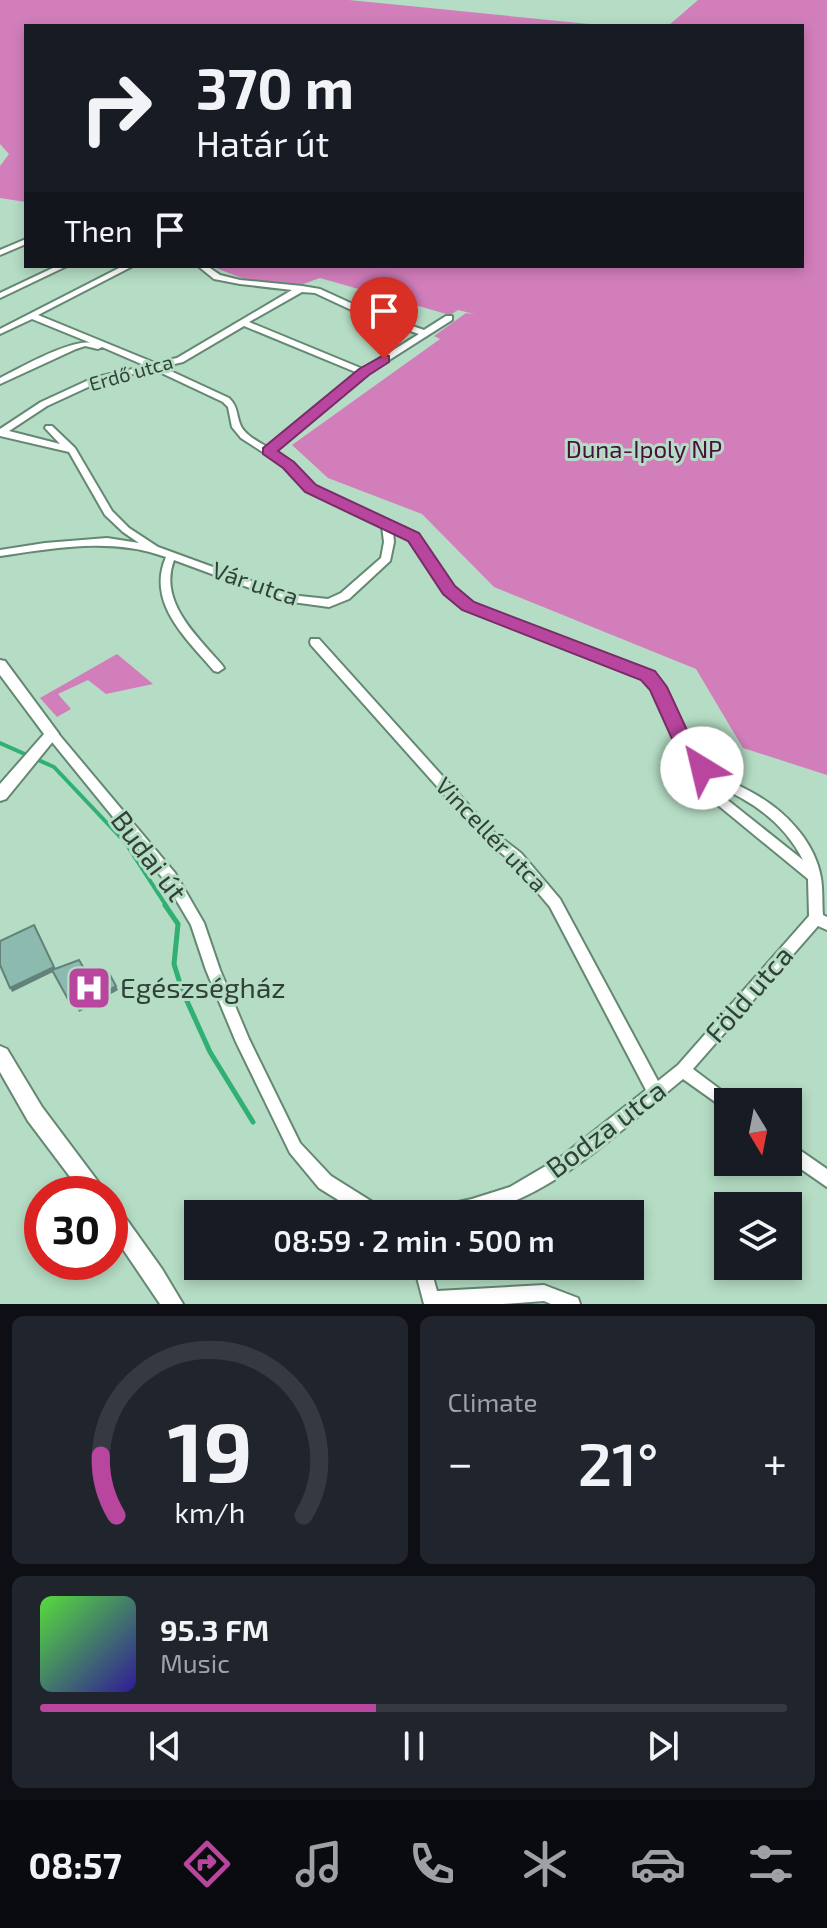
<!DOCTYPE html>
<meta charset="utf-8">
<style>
body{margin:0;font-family:"Exo 2",sans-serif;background:#20242c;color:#f1f3f6;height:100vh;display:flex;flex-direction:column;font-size:30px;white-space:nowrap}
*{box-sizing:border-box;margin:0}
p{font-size:26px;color:#9ea1a6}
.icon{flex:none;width:44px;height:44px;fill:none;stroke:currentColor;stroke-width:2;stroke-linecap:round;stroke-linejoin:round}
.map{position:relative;height:1304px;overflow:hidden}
.sheet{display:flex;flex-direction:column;gap:12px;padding:12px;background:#0d0f14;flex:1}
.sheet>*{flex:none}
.hud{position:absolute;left:24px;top:24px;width:780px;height:244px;border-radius:0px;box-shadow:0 4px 12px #0003;background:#171b24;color:#f1f3f6;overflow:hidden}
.needle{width:52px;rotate:170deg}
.buttons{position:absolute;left:714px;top:1088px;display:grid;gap:16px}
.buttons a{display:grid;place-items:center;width:88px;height:88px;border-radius:0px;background:#171b24;box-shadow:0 4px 12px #0003;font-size:40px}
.speed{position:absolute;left:24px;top:1176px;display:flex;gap:16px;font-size:40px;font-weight:700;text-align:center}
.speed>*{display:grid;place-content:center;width:104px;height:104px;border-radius:50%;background:#171b24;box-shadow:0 4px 12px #0003;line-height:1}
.speed .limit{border:12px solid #d22;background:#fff;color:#111}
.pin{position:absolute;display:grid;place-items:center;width:68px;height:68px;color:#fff;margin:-82px -34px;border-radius:50% 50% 50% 0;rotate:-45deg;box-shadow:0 0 8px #0007}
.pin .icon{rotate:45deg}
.me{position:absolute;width:88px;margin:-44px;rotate:324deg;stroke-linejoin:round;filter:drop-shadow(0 0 6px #0008)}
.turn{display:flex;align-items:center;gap:28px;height:168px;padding:0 40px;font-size:36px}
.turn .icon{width:104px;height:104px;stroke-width:2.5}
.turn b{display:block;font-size:56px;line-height:68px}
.then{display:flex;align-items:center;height:76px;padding:0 40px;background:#0003;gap:16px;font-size:30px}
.big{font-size:60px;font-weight:600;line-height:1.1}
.sheet .widget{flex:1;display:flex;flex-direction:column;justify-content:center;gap:12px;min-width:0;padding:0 28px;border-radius:12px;background:#20242c}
.sheet .dial{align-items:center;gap:0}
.dial svg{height:208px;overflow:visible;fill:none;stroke:#363941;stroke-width:7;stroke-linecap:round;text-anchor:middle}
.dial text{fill:#f1f3f6;stroke:none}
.song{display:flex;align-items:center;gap:24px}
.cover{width:96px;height:96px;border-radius:12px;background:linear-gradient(135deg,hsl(110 70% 55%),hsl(250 70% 35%))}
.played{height:8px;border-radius:4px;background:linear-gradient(90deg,#b8459e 45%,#363941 45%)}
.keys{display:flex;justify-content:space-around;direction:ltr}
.heat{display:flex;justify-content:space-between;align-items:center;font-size:44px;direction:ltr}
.sheet .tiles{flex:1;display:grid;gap:12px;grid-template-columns:1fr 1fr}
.widget:last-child{grid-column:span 2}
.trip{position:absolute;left:184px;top:1200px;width:460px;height:80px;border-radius:0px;background:#171b24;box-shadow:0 4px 12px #0003;font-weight:600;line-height:80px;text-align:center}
.dock{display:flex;height:128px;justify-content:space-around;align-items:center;background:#090b0e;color:#9ea1a6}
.dock .icon{width:56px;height:56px}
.dock .current{color:#b8459e}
.dock b{font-size:36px;color:#f1f3f6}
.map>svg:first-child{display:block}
</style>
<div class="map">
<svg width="827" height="1304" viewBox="0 0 827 1304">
<rect width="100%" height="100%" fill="#b5dcc4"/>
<path fill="#d27ebb" d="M0,0H349L609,26H26V202L0,198V166L9,154L0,144Z
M698,0H827V775L743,748L696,669L494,587L422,514L328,478L292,445L440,339L434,336L466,313L474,314L458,310L450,315L320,278L295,287L283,284L272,290L211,266H802V26H668Z
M117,654L153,684L106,694L88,680L58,694L71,709L57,717L40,698Z"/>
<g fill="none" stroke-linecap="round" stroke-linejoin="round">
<path stroke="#31b074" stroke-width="4" d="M0,743L54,767L125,842L167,907"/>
<path stroke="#31b074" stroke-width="5" d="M165,905L178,924L174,964L182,990L210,1052L253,1122"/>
<g stroke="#648872" stroke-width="4">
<path id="minor" d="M26,239V244L0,255V250Z
M57,266H67L0,298V293Z
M123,266H133L38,315L155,363L177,358L292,290L240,284L214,279L198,266H207L220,275L240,280L302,286L320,289L366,310L424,330L446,316H452V320L367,374L274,451L292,463L310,484L416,534L451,586L472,603L652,673C675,698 678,734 701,759C715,775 735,783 753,793C784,810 815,841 821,878C823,890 822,903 823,915L827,917V930L818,926L693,1069L733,1099L735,1102H728V1111L683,1079C624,1127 554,1197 477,1213C462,1217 444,1214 428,1214L430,1208L472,1199L510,1187L561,1157L646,1090L550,907L511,861L483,838L311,645L310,642L311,639H319L491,830L521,853L560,899L658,1081L678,1065L809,916L808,879L702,792L700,789L702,786L706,784L710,786L803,860C790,834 768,813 743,799C727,790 709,782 696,769C670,744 668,705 644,679L464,609L443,590L408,538L393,531L394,542L390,561L349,599L329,607L285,601L174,560C158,602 197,636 222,665L224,668L218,672L214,671C186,638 146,603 166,557C111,537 55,548 0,556V550L45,543L107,538L139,543L123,532L105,515L69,452L0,436V429L41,402L93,378L146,366L102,347L98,349L85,346L76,349L0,384V378C20,368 71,339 91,343L32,319L0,334V329ZM302,292L315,293L360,314L419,334L363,369L249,322ZM244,326L358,373L267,447C258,441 244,435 240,424C236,413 238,407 229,398L162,367L183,362ZM153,369L223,402L228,407L232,427L241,438L286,467L304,488L382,526L384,542L381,558L341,593L328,599L290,595L158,547L129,528L112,511L75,448L52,426H46L45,428L60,444L9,431L47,406L99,382Z
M52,730L56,731L175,873L204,923L220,970L249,1039L300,1143L331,1176L382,1208L384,1214H361L319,1188L290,1153L236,1042L206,970L191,925L165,881L48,737L46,734L48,731Z
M788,1142L827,1169V1187L788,1160Z
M414,1266H430L437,1291L544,1285L578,1298L580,1304H551L544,1301L503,1304H424Z"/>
</g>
<g stroke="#648872" stroke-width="4">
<path id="tertiary" d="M0,660L5,661L59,734L6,799L0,801V784L44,734L0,675Z
M0,1046L7,1049L42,1107L102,1187L105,1194H83L28,1121L0,1072Z
M110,1203L117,1206L162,1269L183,1304H160L110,1230Z"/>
</g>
<use href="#minor" fill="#fff" fill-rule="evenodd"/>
<use href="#tertiary" fill="#fff" fill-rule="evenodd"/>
</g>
<path fill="#62827a" d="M54,967L55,971L12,992L10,988Z
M116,986L118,990L79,1012L78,1008Z"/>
<path fill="#8cbaae" stroke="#62827a" stroke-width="2" d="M34,925L54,967L10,988L0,965V941Z
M79,960L92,982L109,973L116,986L78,1008L73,999L69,1001L52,970Z"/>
<path fill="#b8459e" stroke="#782d67" stroke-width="2" d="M384,355L389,356V362L369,375L278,451L294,462L316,485L419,533L455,586L474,602L655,671L667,687L692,741L712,768L709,773H695L677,750L650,690L641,680L462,610L443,594L408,541L305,492L283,468L263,454V448L359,369Z"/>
<defs>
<g id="hospital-square" transform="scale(2.3)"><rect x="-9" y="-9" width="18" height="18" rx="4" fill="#b8459e" stroke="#b5dcc4"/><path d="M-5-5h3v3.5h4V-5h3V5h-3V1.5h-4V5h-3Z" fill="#fff"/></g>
</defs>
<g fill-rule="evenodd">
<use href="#hospital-square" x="89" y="988"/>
</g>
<g text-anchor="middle" stroke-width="6" stroke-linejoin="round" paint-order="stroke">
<g font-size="20" fill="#314137" stroke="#b5dcc4">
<text transform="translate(131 373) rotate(-16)" y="7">Erdő utca</text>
</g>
<g font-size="24" fill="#490f3d" stroke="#b5dcc4">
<text x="644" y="458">Duna-Ipoly NP</text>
</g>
<g font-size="24" fill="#314137" stroke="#b5dcc4">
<text transform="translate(255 584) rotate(19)" y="8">Vár utca</text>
<text transform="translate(491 835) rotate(46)" y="8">Vincellér utca</text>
</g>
<g font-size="28" fill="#314137" stroke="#b5dcc4">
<text transform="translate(149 856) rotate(53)" y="10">Budai út</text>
<text transform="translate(749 994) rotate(-49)" y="10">Föld utca</text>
<text transform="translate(606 1129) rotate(-37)" y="10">Bodza utca</text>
</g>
<g font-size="28" fill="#314137" stroke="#b5dcc4" text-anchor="start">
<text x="120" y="998">Egészségház</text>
</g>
</g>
</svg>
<div class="buttons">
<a><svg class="needle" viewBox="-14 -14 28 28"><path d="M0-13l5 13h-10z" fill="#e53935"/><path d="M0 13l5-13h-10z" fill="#9ea1a6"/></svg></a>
<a><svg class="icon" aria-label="layers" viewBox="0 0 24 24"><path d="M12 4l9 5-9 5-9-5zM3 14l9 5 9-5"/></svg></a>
</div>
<div class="speed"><div class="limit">30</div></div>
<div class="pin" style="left:384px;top:359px;background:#d93025"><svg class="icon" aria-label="arrive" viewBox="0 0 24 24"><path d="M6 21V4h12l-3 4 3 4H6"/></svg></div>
<svg class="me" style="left:702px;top:768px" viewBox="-20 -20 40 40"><circle r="19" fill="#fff"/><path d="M0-13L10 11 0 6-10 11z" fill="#b8459e"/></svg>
<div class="trip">08:59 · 2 min · 500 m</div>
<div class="hud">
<div class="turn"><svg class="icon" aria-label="right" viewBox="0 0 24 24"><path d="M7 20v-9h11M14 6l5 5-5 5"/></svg><div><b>370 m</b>Határ út</div></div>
<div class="then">Then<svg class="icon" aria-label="arrive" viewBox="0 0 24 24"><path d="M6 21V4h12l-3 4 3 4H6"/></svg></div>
</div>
</div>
<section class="sheet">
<div class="tiles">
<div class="widget dial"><svg viewBox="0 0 100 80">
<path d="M14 69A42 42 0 1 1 86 69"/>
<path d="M14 69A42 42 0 0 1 8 46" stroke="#b8459e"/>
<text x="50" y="56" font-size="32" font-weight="700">19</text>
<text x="50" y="72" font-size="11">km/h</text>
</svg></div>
<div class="widget"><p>Climate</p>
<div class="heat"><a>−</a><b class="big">21°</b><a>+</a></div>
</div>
<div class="widget">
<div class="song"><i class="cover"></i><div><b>95.3 FM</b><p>Music</p></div></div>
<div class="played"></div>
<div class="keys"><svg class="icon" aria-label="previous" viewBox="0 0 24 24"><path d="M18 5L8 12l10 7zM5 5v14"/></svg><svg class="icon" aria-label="pause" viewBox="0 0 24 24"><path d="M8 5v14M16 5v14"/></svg><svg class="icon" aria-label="next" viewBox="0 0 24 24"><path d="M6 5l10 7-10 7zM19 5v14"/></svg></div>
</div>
</div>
</section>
<nav class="dock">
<b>08:57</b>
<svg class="icon current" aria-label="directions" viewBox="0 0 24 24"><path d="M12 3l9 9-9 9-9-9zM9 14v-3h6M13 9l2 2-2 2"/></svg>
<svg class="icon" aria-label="music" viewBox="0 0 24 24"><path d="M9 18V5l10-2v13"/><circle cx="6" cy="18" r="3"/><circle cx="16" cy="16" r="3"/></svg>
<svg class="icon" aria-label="phone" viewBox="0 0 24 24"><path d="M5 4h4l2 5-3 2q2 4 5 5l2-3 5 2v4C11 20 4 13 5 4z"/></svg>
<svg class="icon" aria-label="climate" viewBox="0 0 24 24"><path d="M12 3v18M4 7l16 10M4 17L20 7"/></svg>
<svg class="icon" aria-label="car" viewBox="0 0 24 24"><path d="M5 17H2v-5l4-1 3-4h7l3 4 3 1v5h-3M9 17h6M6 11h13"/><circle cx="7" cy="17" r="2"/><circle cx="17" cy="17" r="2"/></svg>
<svg class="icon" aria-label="filters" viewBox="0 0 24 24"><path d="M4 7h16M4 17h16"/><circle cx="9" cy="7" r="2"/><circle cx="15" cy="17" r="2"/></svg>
</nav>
